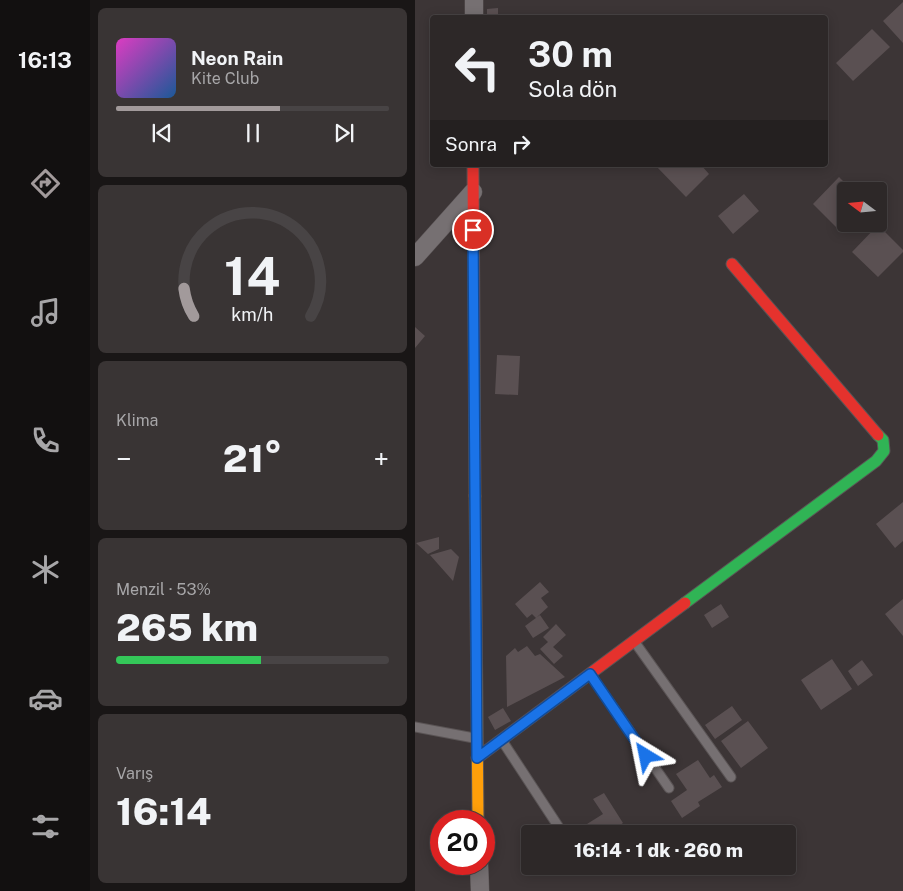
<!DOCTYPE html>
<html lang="tr">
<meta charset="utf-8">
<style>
body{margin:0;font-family:"Public Sans",sans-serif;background:#393434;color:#f1f3f6;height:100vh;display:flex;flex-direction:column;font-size:19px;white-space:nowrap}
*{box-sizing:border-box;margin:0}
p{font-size:16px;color:#a7a6a8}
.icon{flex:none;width:28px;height:28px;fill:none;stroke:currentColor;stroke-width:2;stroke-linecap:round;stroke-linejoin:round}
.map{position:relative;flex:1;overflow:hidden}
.drawer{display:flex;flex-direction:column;gap:8px;padding:8px;background:#191616;width:325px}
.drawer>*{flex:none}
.hud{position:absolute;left:15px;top:15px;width:398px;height:152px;border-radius:5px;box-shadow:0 2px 12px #0003,0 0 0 1px #484445;background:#2d2828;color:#f1f3f6;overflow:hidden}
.needle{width:32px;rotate:286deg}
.controls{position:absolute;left:422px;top:182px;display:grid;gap:10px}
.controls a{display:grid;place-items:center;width:50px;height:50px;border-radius:5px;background:#2d2828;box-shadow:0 2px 12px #0003,0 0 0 1px #484445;font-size:25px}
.speed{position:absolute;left:15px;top:810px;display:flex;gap:10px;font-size:25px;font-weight:700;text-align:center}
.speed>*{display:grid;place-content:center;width:65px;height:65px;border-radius:50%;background:#2d2828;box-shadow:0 2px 12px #0003,0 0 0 1px #484445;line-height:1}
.speed .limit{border:8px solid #d22;background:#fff;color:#111}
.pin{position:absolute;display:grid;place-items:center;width:42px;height:42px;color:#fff;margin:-21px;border:2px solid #fff;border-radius:50%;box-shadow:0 1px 5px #0007}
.me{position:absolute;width:55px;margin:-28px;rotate:325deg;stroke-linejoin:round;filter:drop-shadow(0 0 4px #0008)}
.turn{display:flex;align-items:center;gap:18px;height:105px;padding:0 15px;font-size:22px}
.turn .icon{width:65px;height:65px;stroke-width:2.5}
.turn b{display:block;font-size:35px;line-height:42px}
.then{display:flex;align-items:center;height:48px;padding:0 15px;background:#0003;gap:10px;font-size:19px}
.big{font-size:38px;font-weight:800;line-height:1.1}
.drawer .widget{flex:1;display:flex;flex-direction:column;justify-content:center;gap:8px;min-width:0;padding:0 18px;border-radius:8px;background:#393434}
.drawer .dial{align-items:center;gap:0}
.dial svg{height:130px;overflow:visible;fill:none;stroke:#484445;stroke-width:7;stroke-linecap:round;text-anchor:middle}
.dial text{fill:#f1f3f6;stroke:none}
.song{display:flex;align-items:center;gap:15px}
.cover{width:60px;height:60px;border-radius:8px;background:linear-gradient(135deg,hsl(310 70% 55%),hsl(210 70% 35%))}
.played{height:5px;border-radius:2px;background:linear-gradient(90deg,#a29a9b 60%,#484445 60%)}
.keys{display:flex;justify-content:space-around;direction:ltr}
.heat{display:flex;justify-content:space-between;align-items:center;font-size:28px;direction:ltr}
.charge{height:8px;border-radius:4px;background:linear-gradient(90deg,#34c759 53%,#484445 0)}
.trip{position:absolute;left:106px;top:825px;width:275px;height:50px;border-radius:5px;background:#2d2828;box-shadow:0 2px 12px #0003,0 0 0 1px #484445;font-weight:800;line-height:50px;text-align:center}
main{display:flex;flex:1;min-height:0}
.menu{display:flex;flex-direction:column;width:90px;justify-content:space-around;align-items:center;background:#121010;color:#a7a6a8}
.menu .icon{width:35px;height:35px}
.menu .selected{color:#a29a9b}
.menu b{font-size:22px;color:#f1f3f6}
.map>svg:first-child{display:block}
</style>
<main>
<nav class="menu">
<b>16:13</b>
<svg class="icon selected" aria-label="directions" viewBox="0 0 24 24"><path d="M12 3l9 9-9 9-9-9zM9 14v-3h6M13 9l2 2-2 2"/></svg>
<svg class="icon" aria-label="music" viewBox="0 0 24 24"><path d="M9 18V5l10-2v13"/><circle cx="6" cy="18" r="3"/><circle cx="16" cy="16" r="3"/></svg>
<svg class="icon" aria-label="phone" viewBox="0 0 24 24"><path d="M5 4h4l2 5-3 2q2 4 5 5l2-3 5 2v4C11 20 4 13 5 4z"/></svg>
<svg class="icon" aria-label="climate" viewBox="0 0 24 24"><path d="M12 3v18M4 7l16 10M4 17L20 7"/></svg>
<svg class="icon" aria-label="car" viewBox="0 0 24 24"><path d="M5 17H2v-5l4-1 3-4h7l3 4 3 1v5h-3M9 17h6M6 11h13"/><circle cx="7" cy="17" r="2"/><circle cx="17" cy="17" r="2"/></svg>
<svg class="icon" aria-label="filters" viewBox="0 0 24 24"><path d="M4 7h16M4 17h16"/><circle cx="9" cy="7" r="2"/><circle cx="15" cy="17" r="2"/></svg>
</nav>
<section class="drawer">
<div class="widget">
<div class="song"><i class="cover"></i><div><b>Neon Rain</b><p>Kite Club</p></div></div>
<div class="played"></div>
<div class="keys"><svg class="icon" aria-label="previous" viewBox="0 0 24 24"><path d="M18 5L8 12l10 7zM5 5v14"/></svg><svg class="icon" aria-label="pause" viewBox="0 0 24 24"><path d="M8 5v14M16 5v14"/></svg><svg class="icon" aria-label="next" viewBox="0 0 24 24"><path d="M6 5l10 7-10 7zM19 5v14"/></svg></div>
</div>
<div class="widget dial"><svg viewBox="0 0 100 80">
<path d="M14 69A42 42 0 1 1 86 69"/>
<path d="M14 69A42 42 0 0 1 8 52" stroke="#a29a9b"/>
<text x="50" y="56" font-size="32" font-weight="700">14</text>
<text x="50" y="72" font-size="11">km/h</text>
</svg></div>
<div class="widget"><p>Klima</p>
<div class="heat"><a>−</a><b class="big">21°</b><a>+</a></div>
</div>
<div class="widget"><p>Menzil · 53%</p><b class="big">265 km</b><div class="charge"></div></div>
<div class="widget"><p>Varış</p><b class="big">16:14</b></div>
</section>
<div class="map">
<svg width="488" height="891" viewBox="0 0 488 891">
<rect width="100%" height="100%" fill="#3c3536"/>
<path fill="#5a5052" d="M488,2V43L468,21Z
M83,8V18H72V9Z
M457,29L475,47L438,81L421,63Z
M240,165H286L294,174L271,197Z
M424,177L438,191H431V222L424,230L398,204Z
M329,194L344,211L318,234L303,216Z
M463,225L488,250V252L463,277L437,252Z
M0,327L10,336L0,348Z
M82,355L105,356L103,395L80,394Z
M488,502V541L480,548L461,524Z
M24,537V549L13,554L1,543Z
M36,549L44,557L38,581L15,555Z
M125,582L134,592L126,598L133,607L121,618L117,614L112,618L100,604Z
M488,599V636L470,614Z
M306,604L314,617L297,628L289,615Z
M125,615L134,628L118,638L110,626Z
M141,624L151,635L138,647L148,656L139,664L125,649L133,642L128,637Z
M112,646L120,656L125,654L150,677L92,707L91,656L100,648L103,652Z
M417,659L437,689L406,710L386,680Z
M447,660L458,675L443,686L433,671Z
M317,706L327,720L300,739L290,725Z
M88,708L96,721L80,730L73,717Z
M333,721L353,748L326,768L306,741Z
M283,760L295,778L299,775L307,787L283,802L285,806L267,818L256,801L272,790L261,774Z
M189,793L208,823L198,830L200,834H156L188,814L178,799Z"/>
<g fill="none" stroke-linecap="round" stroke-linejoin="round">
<g stroke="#5a5455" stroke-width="11">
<path id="lane" d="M219,641L316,777
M175,674L254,788
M0,727L59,738
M88,742L145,829"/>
</g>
<g stroke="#5a5455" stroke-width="19">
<path id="street" d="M59,18V0
M0,257L58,192
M64,864L65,891"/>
</g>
<g stroke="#5a5455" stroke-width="13">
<path id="fast" d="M270,603L461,461L469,451L468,440L463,435"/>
</g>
<g stroke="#5a5455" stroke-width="13">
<path id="slow" d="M60,496L63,821"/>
</g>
<g stroke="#5a5455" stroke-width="13">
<path id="jam" d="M58,165L60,496
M317,264L463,435
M62,758L270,603"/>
</g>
<use href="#lane" stroke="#767072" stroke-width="9"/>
<use href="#street" stroke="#767072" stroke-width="18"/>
<use href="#fast" stroke="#30b455" stroke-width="11"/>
<use href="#slow" stroke="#ff9f0a" stroke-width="11"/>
<use href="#jam" stroke="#e5322d" stroke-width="11"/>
</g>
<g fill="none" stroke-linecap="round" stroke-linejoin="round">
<g stroke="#114b97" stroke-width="12">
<path id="route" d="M58,230L62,758L175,674L231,756"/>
</g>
<use href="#route" stroke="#1a73e8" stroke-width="9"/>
</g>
</svg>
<div class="controls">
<a><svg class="needle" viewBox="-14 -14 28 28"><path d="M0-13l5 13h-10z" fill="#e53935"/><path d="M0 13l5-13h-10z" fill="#a7a6a8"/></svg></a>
</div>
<div class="speed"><div class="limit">20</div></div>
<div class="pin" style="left:58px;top:230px;background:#d93025"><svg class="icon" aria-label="arrive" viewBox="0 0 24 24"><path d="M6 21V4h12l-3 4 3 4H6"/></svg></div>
<svg class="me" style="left:231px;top:756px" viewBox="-20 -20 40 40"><path d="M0-17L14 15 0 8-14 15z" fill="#1a73e8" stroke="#fff" stroke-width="4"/></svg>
<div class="trip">16:14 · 1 dk · 260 m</div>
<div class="hud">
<div class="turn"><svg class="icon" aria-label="left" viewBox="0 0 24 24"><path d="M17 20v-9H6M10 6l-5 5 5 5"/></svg><div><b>30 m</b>Sola dön</div></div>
<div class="then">Sonra<svg class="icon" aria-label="right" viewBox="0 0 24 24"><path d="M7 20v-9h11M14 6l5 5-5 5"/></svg></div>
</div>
</div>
</main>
